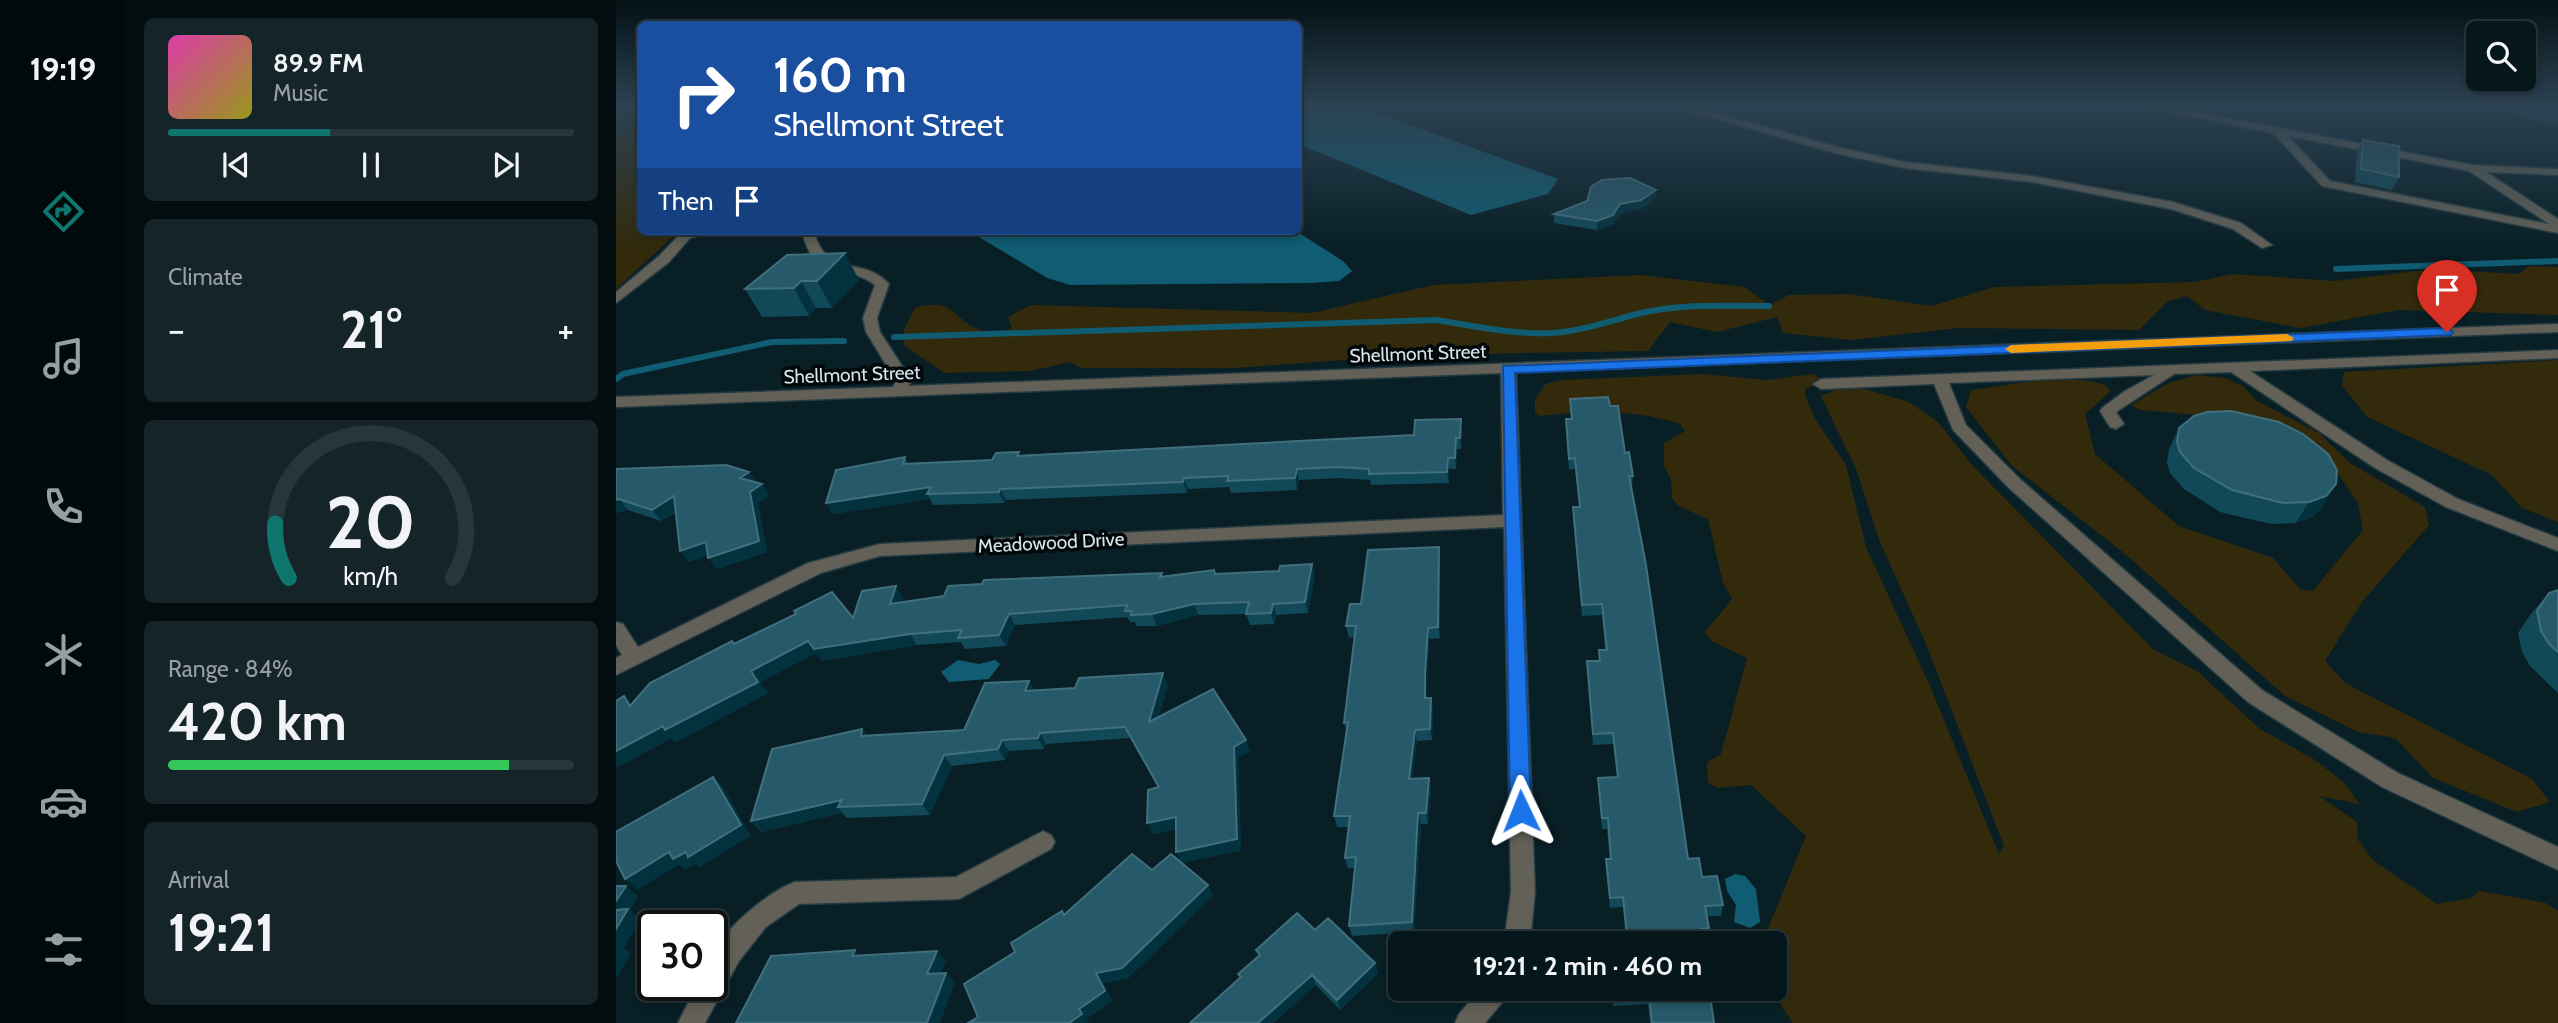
<!DOCTYPE html>
<meta charset="utf-8">
<style>
body{margin:0;font-family:Cabin,sans-serif;background:#142429;color:#f1f3f6;height:100vh;display:flex;flex-direction:column;font-size:26px;white-space:nowrap}
*{box-sizing:border-box;margin:0}
p{font-size:23px;color:#989fa3}
.icon{flex:none;width:38px;height:38px;fill:none;stroke:currentColor;stroke-width:2;stroke-linecap:round;stroke-linejoin:round}
.map{position:relative;flex:1;overflow:hidden}
.panel{display:flex;flex-direction:column;gap:18px;padding:18px;background:#030d0f;width:490px}
.panel>*{flex:none}
.guide{position:absolute;left:21px;top:21px;width:665px;height:214px;border-radius:10px;box-shadow:0 4px 10px #0003,0 0 0 2px #27363b;background:#1a4fa0;color:#fff;overflow:hidden}
.buttons{position:absolute;left:1850px;top:21px;display:grid;gap:14px}
.buttons a{display:grid;place-items:center;width:70px;height:70px;border-radius:10px;background:#06171c;box-shadow:0 4px 10px #0003,0 0 0 2px #27363b;font-size:35px}
.speed{position:absolute;left:21px;top:910px;display:flex;gap:14px;font-size:35px;font-weight:700;text-align:center}
.speed>*{display:grid;place-content:center;width:91px;height:91px;border-radius:50%;background:#06171c;box-shadow:0 4px 10px #0003,0 0 0 2px #27363b;line-height:1}
.speed .limit{border:4px solid #111;border-radius:10px;background:#fff;color:#111}
.pin{position:absolute;display:grid;place-items:center;width:60px;height:60px;color:#fff;margin:-72px -30px;border-radius:50% 50% 50% 0;rotate:-45deg;box-shadow:0 0 7px #0007}
.pin .icon{rotate:45deg}
.me{position:absolute;width:77px;margin:-38px;rotate:358deg;stroke-linejoin:round;filter:drop-shadow(0 0 5px #0008)}
.turn{display:flex;align-items:center;gap:24px;height:147px;padding:0 21px;font-size:32px}
.turn .icon{width:91px;height:91px;stroke-width:2.5}
.turn b{display:block;font-size:49px;line-height:60px}
.then{display:flex;align-items:center;height:66px;padding:0 21px;background:#0003;gap:14px;font-size:26px}
.big{font-size:52px;font-weight:700;line-height:1.1}
.panel .widget{flex:1;display:flex;flex-direction:column;justify-content:center;gap:10px;min-width:0;padding:0 24px;border-radius:10px;background:#142429}
.panel .dial{align-items:center;gap:0}
.dial svg{height:182px;overflow:visible;fill:none;stroke:#27363b;stroke-width:7;stroke-linecap:round;text-anchor:middle}
.dial text{fill:#f1f3f6;stroke:none}
.song{display:flex;align-items:center;gap:21px}
.cover{width:84px;height:84px;border-radius:10px;background:linear-gradient(135deg,hsl(320 70% 55%),hsl(60 70% 35%))}
.played{height:7px;border-radius:4px;background:linear-gradient(90deg,#0f766e 40%,#27363b 40%)}
.keys{display:flex;justify-content:space-around;direction:ltr}
.heat{display:flex;justify-content:space-between;align-items:center;font-size:38px;direction:ltr}
.charge{height:10px;border-radius:5px;background:linear-gradient(90deg,#34c759 84%,#27363b 0)}
.trip{position:absolute;left:772px;top:931px;width:399px;height:70px;border-radius:10px;background:#06171c;box-shadow:0 4px 10px #0003,0 0 0 2px #27363b;font-weight:700;line-height:70px;text-align:center}
main{display:flex;flex:1;min-height:0}
.tabs{display:flex;flex-direction:column;width:126px;justify-content:space-around;align-items:center;background:#02090b;color:#989fa3}
.tabs .icon{width:49px;height:49px}
.tabs .active{color:#0f766e}
.tabs b{font-size:32px;color:#f1f3f6}
.map>svg:first-child{display:block}
</style>
<main>
<nav class="tabs">
<b>19:19</b>
<svg class="icon active" aria-label="directions" viewBox="0 0 24 24"><path d="M12 3l9 9-9 9-9-9zM9 14v-3h6M13 9l2 2-2 2"/></svg>
<svg class="icon" aria-label="music" viewBox="0 0 24 24"><path d="M9 18V5l10-2v13"/><circle cx="6" cy="18" r="3"/><circle cx="16" cy="16" r="3"/></svg>
<svg class="icon" aria-label="phone" viewBox="0 0 24 24"><path d="M5 4h4l2 5-3 2q2 4 5 5l2-3 5 2v4C11 20 4 13 5 4z"/></svg>
<svg class="icon" aria-label="climate" viewBox="0 0 24 24"><path d="M12 3v18M4 7l16 10M4 17L20 7"/></svg>
<svg class="icon" aria-label="car" viewBox="0 0 24 24"><path d="M5 17H2v-5l4-1 3-4h7l3 4 3 1v5h-3M9 17h6M6 11h13"/><circle cx="7" cy="17" r="2"/><circle cx="17" cy="17" r="2"/></svg>
<svg class="icon" aria-label="filters" viewBox="0 0 24 24"><path d="M4 7h16M4 17h16"/><circle cx="9" cy="7" r="2"/><circle cx="15" cy="17" r="2"/></svg>
</nav>
<section class="panel">
<div class="widget">
<div class="song"><i class="cover"></i><div><b>89.9 FM</b><p>Music</p></div></div>
<div class="played"></div>
<div class="keys"><svg class="icon" aria-label="previous" viewBox="0 0 24 24"><path d="M18 5L8 12l10 7zM5 5v14"/></svg><svg class="icon" aria-label="pause" viewBox="0 0 24 24"><path d="M8 5v14M16 5v14"/></svg><svg class="icon" aria-label="next" viewBox="0 0 24 24"><path d="M6 5l10 7-10 7zM19 5v14"/></svg></div>
</div>
<div class="widget"><p>Climate</p>
<div class="heat"><a>−</a><b class="big">21°</b><a>+</a></div>
</div>
<div class="widget dial"><svg viewBox="0 0 100 80">
<path d="M14 69A42 42 0 1 1 86 69"/>
<path d="M14 69A42 42 0 0 1 8 45" stroke="#0f766e"/>
<text x="50" y="56" font-size="32" font-weight="700">20</text>
<text x="50" y="72" font-size="11">km/h</text>
</svg></div>
<div class="widget"><p>Range · 84%</p><b class="big">420 km</b><div class="charge"></div></div>
<div class="widget"><p>Arrival</p><b class="big">19:21</b></div>
</section>
<div class="map">
<svg width="1942" height="1023" viewBox="0 0 1942 1023">
<rect width="100%" height="100%" fill="#081f26"/>
<path fill="#332a0c" d="M0,104H24V231H63L0,289Z
M1913,266L1942,267V315L1783,310L1684,328L1589,310L1571,296L1551,302L1523,330L1343,328L1236,340L1167,333L1161,317L1101,332L1054,322L1032,351L797,355L619,368H465L455,362L414,371L328,373L288,345V330L299,308C335,297 336,316 359,328C367,332 379,332 387,333L396,328L392,317L415,305L696,313L817,285L1024,275L1129,287L1153,305L1173,295L1233,294L1316,306L1378,287L1579,282L1617,274L1719,281L1817,269L1902,274Z
M1942,360V522L1906,508L1876,475L1751,417L1726,385L1728,372Z
M1087,374L1150,380L1197,374L1203,378L1200,385L1189,389V395L1199,419L1230,465L1250,547L1314,686L1383,854L1388,846L1310,644L1263,540L1241,471L1205,396L1219,390L1245,388L1293,402L1322,422L1355,464L1538,650L1581,671L1644,729L1699,760L1730,784L1743,804L1703,796L1741,822L1742,840L1757,860L1821,904L1855,898L1863,891L1930,903L1942,911V1023H1177L1154,989H1158V943H1146L1190,836L1135,785L1101,788L1092,782L1091,762L1105,754L1131,658L1095,641L1089,632L1116,599L1107,583L1092,519L1062,506L1056,498L1055,479L1048,466V443L1069,431L1064,424C1020,409 970,411 924,416L919,413V400L929,384L946,380Z
M1580,375L1609,378L1627,386L1641,401L1703,433L1734,463L1809,507L1813,525L1746,602L1709,661L1729,683L1916,779L1934,802L1901,812L1817,778L1779,738L1742,732L1669,696L1508,553L1396,466L1350,407L1355,390C1394,385 1453,372 1490,385L1494,392L1469,414L1479,454L1563,526L1657,558L1684,589L1697,591L1747,530L1742,503L1723,475L1647,433L1594,416L1524,410L1515,405L1553,383Z"/>
<path fill="#105c72" d="M683,104H736L942,179L932,194L855,215L683,144Z
M353,231H680L727,261L736,271L723,281L695,283L454,285L431,278Z
M342,660L363,664L379,660L384,664L373,679L333,682L325,672Z
M1119,874L1129,876L1140,889L1144,922L1134,928L1118,922L1120,905L1111,891L1109,879Z"/>
<g fill="none" stroke-linecap="round" stroke-linejoin="round">
<path stroke="#105c72" stroke-width="6" d="M1720,269L1942,261
M278,337L820,320C858,326 898,335 937,333C968,331 996,320 1025,313C1067,303 1111,306 1153,306
M0,379L7,374L156,342L228,341"/>
<g stroke="#253b41" stroke-width="3">
<path id="minor" d="M1049,104H1068L1225,148L1289,162L1416,176L1557,202L1625,223L1656,245L1646,248L1617,229L1555,209L1416,182L1289,168L1219,153Z
M1515,104H1538L1856,165L1942,169V175L1870,172L1942,219V233L1706,186L1657,133ZM1672,136L1853,171L1933,224L1714,181Z
M67,231H102L74,238L53,262L0,303V292L43,256Z
M186,231H198C210,279 247,255 273,284L261,318L264,332L296,381L292,386L1942,324V332L900,372L919,892L914,943H888L895,892L888,527L264,556L205,573L0,675V658L6,655L0,645V622L7,624L22,647L192,563L264,544L887,515L885,373L0,407V397L277,387L280,381L250,332L247,318L259,285C229,262 198,284 186,231Z
M1942,350V358L1634,371L1771,460L1842,499L1942,538V551L1830,507L1759,468L1615,372L1558,374L1500,412L1508,424L1500,429L1494,427L1484,411L1486,408L1509,391L1538,375L1333,383L1350,425L1405,480L1646,690L1782,773L1942,847V870L1766,787L1632,702L1393,488L1337,430L1318,384L1205,389L1197,384L1205,379Z
M427,831L435,835L439,842L435,849L343,899L183,904L150,927L123,961L89,1023H62L81,985H96C96,977 94,966 96,958C104,931 153,891 179,882L340,877Z
M864,989H894L890,998L869,1023H839L843,1014Z"/>
</g>
<use href="#minor" fill="#626057" fill-rule="evenodd"/>
</g>
<path fill="#114959" d="M1884,104H1942V124L1912,119Z
M1747,140L1783,177L1776,190L1739,182L1741,152Z
M1040,190L1039,199L1025,209L1004,214L996,225L981,230L938,223V214Z
M171,255L243,280L216,308H200L193,316L146,317L129,289Z
M954,399L994,406L1017,476L1016,487H1015L1072,859L1107,905L1105,916H1091L1093,928L1091,938L1086,939L1087,943H1010L1007,907L994,908L990,870V859H994L991,829H986L982,789V778L1001,777L997,744L977,745L971,661H983V650H989L986,615L966,616L957,518V507H963L959,469L953,470L950,430V419H955Z
M1563,428L1707,506L1696,517L1680,523L1655,524L1604,512L1568,489L1554,473L1551,463L1553,449Z
M846,429L845,449H841L840,469H833V483L755,485L754,480L724,478L683,480L681,490L615,493L613,487L572,489L571,493L390,500L388,503L317,505L314,499L217,514L210,503L289,457L292,464L376,460L405,455L798,435Z
M0,469L140,482L146,484L153,495L142,503L151,552L101,569L92,555L73,562L64,551L60,512L45,521L12,510L0,513Z
M824,558V638L813,639L811,685V698L817,709L816,740L801,741L796,779L813,778L815,789L812,824H805L798,932L736,936L733,926L739,868H732L729,858L733,827H721L718,816L731,734L728,723L738,637L733,638L730,626L745,604Z
M696,564L699,575L692,613L660,615L658,624L634,625L630,614L582,615L541,626H520L519,622H514L511,617L399,625L390,646L349,649L345,642L301,645L206,661L200,653L144,682L152,693L60,742L16,704L118,644L237,618L287,597L285,603L546,573L547,576L663,571Z
M1942,590V693L1914,666L1906,652L1902,633L1914,615L1933,593Z
M413,681L418,690L552,685L542,717L630,740L634,751L622,758L625,850L566,863L597,896L512,978L487,983L496,1001L470,1019L362,1017L399,952L448,914L536,870L565,862L560,829L536,834L542,788L514,738L430,744L428,749L393,751L389,760L336,766L314,815L231,818L226,813L145,832L135,821L246,729L252,736L348,730Z
M699,930L759,963L762,973L724,1010L700,985L657,1023H573L624,978L622,974L643,956L640,950Z
M996,989H1093L1098,1023H1034L1032,1004L997,1006Z"/>
<path fill="#04313e" d="M1040,190L1039,199L1025,209L1004,214L996,225L981,230V221L1004,204Z
M229,253L243,280L216,308L201,281Z
M185,281L200,308L193,316L178,288Z
M845,419L846,429L845,449L844,438Z
M840,438L841,449L840,469L839,458Z
M832,458L833,469V483L831,472Z
M681,469L683,480L681,490L679,478Z
M133,472L141,483L124,478Z
M568,478L572,489L571,493L567,482Z
M146,484L153,495L142,503L151,552L101,569L92,558L134,492Z
M1720,484L1707,506L1696,517L1680,523L1693,502Z
M315,487L311,494L314,499L217,514L210,503Z
M384,489L390,500L388,503L383,492Z
M58,496L66,507L45,521L36,510Z
M3,499L12,510L0,513V500Z
M90,542L99,553L73,562L64,551Z
M823,547L824,558V638L822,627Z
M696,564L699,575L692,613L689,602Z
M280,586L287,597L281,616L274,604Z
M578,604L582,615L541,626L536,614Z
M657,604L660,615L658,624L655,613Z
M393,614L399,625L390,646L383,635Z
M812,628L813,639L811,685V710L809,698V674Z
M294,634L301,645L206,661L200,653L144,682L152,693L60,742L57,738L0,768V751L47,726L135,671L192,641Z
M547,673L552,685L538,733L533,722Z
M413,681L419,692L409,691Z
M815,698L817,709L816,740L814,729Z
M246,729L255,740L245,736Z
M799,730L801,741L795,790L793,779Z
M424,733L430,744L428,749L422,738Z
M386,740L393,751L389,760L382,749Z
M630,740L634,751L622,758L625,850L565,863L560,852L618,747Z
M328,755L336,766L314,815L306,804Z
M97,777L108,788L135,836L84,867L80,864L69,870L63,865L21,890L9,879Z
M813,778L815,789L812,824L810,813Z
M226,800L222,807L226,813L145,832L135,821Z
M802,813L805,824L798,932L796,922Z
M560,817L565,828L536,834L531,823Z
M592,885L597,896L512,978L487,983L496,1001L470,1019L473,1023H453L463,1009L480,973Z
M10,886L22,896L14,910L25,920L8,948L15,954L0,979V901Z
M239,950L249,960L236,956Z
M321,951L330,961L321,984L311,974Z
M759,963L762,973L724,1010L721,1000Z
M330,973L339,983L324,1023H311Z
M696,975L700,985L657,1023H642Z"/>
<path fill="#265969" stroke="#426f7d" stroke-width="2" d="M1916,104H1942V110L1920,106Z
M1747,140L1783,146V177L1745,169Z
M1014,178L1040,190L1025,200L1004,204L997,215L981,221L938,214L971,201L975,187L986,180Z
M229,253L201,281H185L178,288L129,289L171,255Z
M992,397L994,406H1002L1009,453L1013,452L1017,476H1013L1030,565L1072,859L1083,858L1086,877L1101,876L1107,905L1089,906L1093,928L1084,929L1087,943H1012L1007,897L994,898L990,859H995L992,818H986L982,778L1002,777L997,733L977,734L971,661H984L983,650H991L986,604L966,605L957,507H964L959,458L953,459L950,419H956L954,399Z
M1615,411L1663,422L1687,434L1712,454L1721,470L1720,484L1710,496L1693,502L1667,503L1616,490L1578,468L1564,452L1561,442L1563,428L1578,416L1591,412Z
M845,419L844,438H840L839,458H832L831,472L753,474V469L722,467L681,469L679,478L611,481L613,476L568,478L567,482L384,489L383,492L311,494L315,487L210,503L220,470L289,457L287,464L376,460L380,453L403,452L401,456L798,435L799,420Z
M110,465L133,472L124,478L146,484L134,492L143,541L92,558L90,542L64,551L58,496L36,510L3,499L0,500V469Z
M823,547L822,627L812,628L809,674V698H815L814,729L799,730L793,779L813,778L810,813H802L796,922L733,926L740,857L729,858L734,816H718L732,722L728,723L740,626H730L734,604H745L752,550Z
M696,564L689,602L657,604L655,613L630,614L633,602L578,604L536,614L515,615L516,611H509L511,605L393,614L383,635L342,638L346,630L294,634L198,649L192,641L135,671L142,682L49,730L47,726L0,751V701L8,696L14,706L34,683L116,641L118,644L180,614L178,611L216,592L237,618L246,591L280,586L274,604L328,596L332,586L366,584L368,580L546,573L544,577L598,570L599,574L663,571L664,566Z
M1942,590V652L1934,645L1925,631L1921,611L1933,593Z
M547,673L533,722L597,689L630,740L618,747L621,839L560,852V817L531,823L532,790L543,787L509,727L424,733L422,738L386,740L382,749L328,755L306,804L222,807L226,800L135,821L156,749L246,729L245,736L348,730L369,683L413,681L409,691L459,688L463,678Z
M97,777L125,825L72,857L70,852L57,859L53,852L9,879L0,861V832Z
M516,854L536,870L555,854L592,885L506,968L480,973L489,991L463,1009L466,1014L453,1023H352L362,1017L348,984L399,952L395,943L446,911L448,915Z
M0,886H10L0,901Z
M12,909L0,929V910Z
M681,913L699,930L712,918L759,963L721,1000L696,975L642,1023H574L625,977L622,974L644,955L640,950Z
M239,950L236,956L321,951L311,974L330,973L311,1023H120L155,956Z
M997,989H1093L1098,1023H1036L1033,994L997,996Z"/>
<linearGradient id="sky" x2="0" y2="1"><stop stop-color="#041115"/><stop offset="0.42" stop-color="#2c4252"/><stop offset="1" stop-color="#2c4252" stop-opacity="0"/></linearGradient>
<rect width="1942" height="248" fill="url(#sky)"/>
<path fill="#1a73e8" stroke="#114b97" stroke-width="2" d="M1831,328L1837,332L1835,335L899,373L915,811L912,817L905,820L897,817L894,811L887,366Z"/>
<path fill="#f59e0b" d="M1671,334L1678,338L1676,341L1395,353L1389,349L1395,345Z"/>
<g text-anchor="middle" stroke-width="7" stroke-linejoin="round" paint-order="stroke">
<g font-size="19" fill="#d7e4ea" stroke="#02070a">
<text transform="translate(802 353) rotate(-2)" y="7">Shellmont Street</text>
<text transform="translate(236 374) rotate(-2)" y="7">Shellmont Street</text>
<text transform="translate(435 542) rotate(-3)" y="7">Meadowood Drive</text>
</g>
</g>
</svg>
<div class="buttons">
<a><svg class="icon" aria-label="search" viewBox="0 0 24 24"><circle cx="10" cy="10" r="6"/><path d="M15 15l6 6"/></svg></a>
</div>
<div class="speed"><div class="limit">30</div></div>
<div class="pin" style="left:1831px;top:332px;background:#d93025"><svg class="icon" aria-label="arrive" viewBox="0 0 24 24"><path d="M6 21V4h12l-3 4 3 4H6"/></svg></div>
<svg class="me" style="left:905px;top:811px" viewBox="-20 -20 40 40"><path d="M0-17L14 15 0 8-14 15z" fill="#1a73e8" stroke="#fff" stroke-width="4"/></svg>
<div class="trip">19:21 · 2 min · 460 m</div>
<div class="guide">
<div class="turn"><svg class="icon" aria-label="right" viewBox="0 0 24 24"><path d="M7 20v-9h11M14 6l5 5-5 5"/></svg><div><b>160 m</b>Shellmont Street</div></div>
<div class="then">Then<svg class="icon" aria-label="arrive" viewBox="0 0 24 24"><path d="M6 21V4h12l-3 4 3 4H6"/></svg></div>
</div>
</div>
</main>
